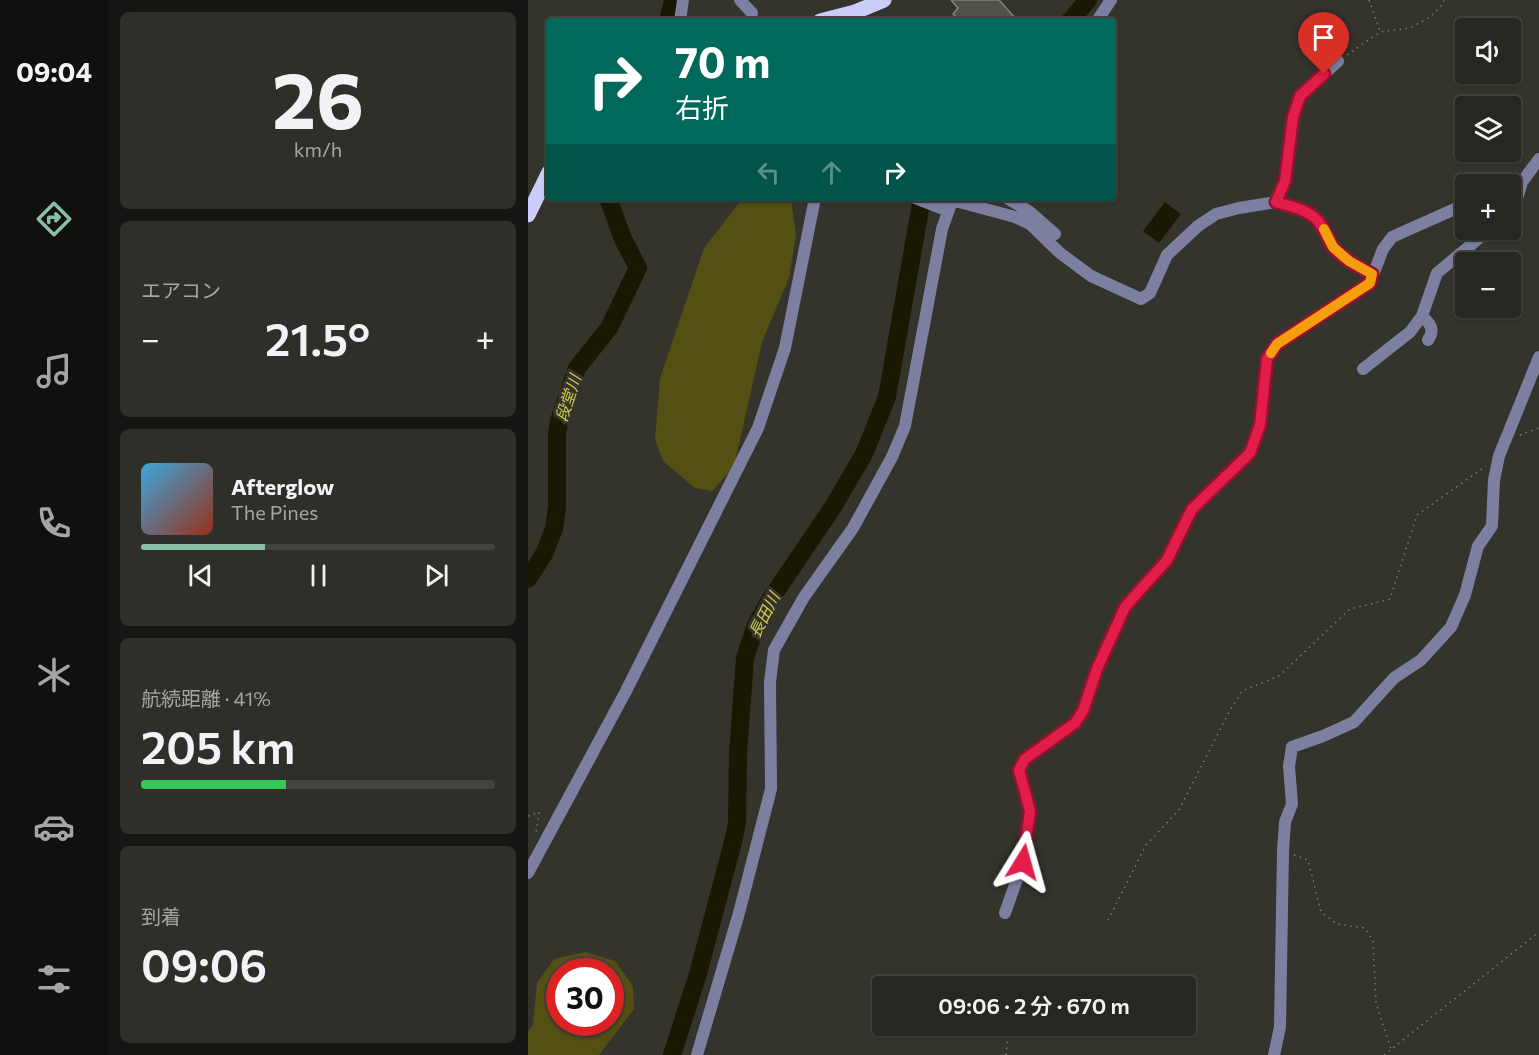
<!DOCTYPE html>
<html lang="ja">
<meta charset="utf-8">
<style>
body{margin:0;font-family:Commissioner,"Noto Sans JP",sans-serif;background:#2f2f2a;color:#f1f3f6;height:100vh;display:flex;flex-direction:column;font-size:22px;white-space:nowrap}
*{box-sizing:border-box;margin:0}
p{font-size:20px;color:#a4a5a5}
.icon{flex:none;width:33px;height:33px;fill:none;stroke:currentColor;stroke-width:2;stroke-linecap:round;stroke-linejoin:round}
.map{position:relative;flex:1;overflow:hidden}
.drawer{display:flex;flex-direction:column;gap:12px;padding:12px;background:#151513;width:420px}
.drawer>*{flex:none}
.banner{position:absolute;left:18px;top:18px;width:570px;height:183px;border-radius:6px;box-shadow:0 2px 4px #0004,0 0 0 2px #434440;background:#00695c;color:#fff;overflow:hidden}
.buttons{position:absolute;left:927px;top:18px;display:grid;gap:12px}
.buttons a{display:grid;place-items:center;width:66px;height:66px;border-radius:6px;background:#272722;box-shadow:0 2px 4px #0004,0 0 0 2px #434440;font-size:30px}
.speed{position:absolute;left:18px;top:958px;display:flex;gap:12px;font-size:30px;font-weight:700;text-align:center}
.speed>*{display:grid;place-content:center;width:78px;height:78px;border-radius:50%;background:#272722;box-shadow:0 2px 4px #0004,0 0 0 2px #434440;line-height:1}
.speed .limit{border:9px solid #d22;background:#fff;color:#111}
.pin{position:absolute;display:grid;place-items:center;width:51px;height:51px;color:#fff;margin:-62px -26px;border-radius:50% 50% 50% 0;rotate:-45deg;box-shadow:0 0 6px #0007}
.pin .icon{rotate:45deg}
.me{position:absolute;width:66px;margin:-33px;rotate:8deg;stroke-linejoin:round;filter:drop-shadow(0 0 4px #0008)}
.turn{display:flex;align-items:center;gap:21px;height:126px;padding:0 30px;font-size:27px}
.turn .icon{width:78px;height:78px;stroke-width:2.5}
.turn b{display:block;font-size:42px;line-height:51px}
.lanes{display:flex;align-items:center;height:57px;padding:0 30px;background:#0003;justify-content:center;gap:30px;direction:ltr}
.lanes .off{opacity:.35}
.big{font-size:45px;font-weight:600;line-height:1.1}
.drawer .tile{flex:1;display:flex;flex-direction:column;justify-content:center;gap:9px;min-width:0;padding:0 21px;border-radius:9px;background:#2f2f2a}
.drawer .dial{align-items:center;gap:0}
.dial b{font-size:78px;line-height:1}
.song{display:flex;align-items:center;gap:18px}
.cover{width:72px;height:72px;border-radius:9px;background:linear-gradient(135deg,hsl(200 70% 55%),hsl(10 70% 35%))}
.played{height:6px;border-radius:3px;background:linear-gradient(90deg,#8abfa5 35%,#434440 35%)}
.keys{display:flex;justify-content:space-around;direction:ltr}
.heat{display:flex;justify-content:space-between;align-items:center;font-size:33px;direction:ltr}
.charge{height:9px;border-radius:4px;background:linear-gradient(90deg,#34c759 41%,#434440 0)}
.trip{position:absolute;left:344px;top:976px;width:324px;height:60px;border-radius:6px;background:#272722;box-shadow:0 2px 4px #0004,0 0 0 2px #434440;font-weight:600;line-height:60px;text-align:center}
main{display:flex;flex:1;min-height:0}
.menu{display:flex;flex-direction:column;width:108px;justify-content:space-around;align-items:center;background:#10100e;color:#a4a5a5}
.menu .icon{width:42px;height:42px}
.menu .active{color:#8abfa5}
.menu b{font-size:27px;color:#f1f3f6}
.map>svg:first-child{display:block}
</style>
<main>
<nav class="menu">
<b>09:04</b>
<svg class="icon active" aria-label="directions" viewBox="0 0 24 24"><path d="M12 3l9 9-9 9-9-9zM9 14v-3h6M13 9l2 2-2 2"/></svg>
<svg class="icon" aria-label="music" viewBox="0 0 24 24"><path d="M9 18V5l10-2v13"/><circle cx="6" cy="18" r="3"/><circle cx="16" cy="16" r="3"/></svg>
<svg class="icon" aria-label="phone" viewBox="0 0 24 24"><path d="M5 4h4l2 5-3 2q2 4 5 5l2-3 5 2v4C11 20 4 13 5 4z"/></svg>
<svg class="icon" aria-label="climate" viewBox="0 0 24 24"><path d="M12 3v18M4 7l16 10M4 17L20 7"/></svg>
<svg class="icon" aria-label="car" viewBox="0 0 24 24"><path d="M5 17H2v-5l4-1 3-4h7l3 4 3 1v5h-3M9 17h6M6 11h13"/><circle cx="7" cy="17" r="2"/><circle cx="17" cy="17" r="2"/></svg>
<svg class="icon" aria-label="filters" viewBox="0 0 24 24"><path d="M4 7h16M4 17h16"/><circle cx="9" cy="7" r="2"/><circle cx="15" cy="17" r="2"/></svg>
</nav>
<section class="drawer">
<div class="tile dial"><b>26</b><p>km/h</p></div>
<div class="tile"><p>エアコン</p>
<div class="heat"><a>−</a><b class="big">21.5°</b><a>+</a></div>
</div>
<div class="tile">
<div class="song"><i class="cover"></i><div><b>Afterglow</b><p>The Pines</p></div></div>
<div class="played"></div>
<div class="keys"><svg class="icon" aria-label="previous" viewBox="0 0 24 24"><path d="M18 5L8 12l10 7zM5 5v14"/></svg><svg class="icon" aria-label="pause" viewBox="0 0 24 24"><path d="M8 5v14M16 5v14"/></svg><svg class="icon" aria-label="next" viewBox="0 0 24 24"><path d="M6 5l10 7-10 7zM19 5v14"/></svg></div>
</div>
<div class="tile"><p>航続距離 · 41%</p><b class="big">205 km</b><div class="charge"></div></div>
<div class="tile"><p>到着</p><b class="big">09:06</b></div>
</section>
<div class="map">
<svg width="1011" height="1055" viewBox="0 0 1011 1055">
<rect width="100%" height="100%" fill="#34342d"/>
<path fill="#544f12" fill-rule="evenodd" d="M215,198H263L268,235L261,278L234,342L206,467L184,491L167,488L135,461L127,440L132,378L176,248Z
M57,952L87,961L105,986L106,1009L71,1055H0V1032L5,1025L9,983L26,959ZM32,972H82V1023H32Z"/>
<path fill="#1a1800" d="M637,202L653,214L631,243L615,231Z"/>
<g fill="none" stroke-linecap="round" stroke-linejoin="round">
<path stroke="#1a1800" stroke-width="18" d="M140,21L145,0
M542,21L560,0
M0,579L16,554L26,529L29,507V435L31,421L49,368L81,328L110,268L95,239L80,198
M144,1055L170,974L206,838L209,823L210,754L217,658L228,625L242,600L305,507L336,454L359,397L394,198"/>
</g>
<path fill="#52524b" stroke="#818179" stroke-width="1.5" d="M423,0H471L490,21H432L425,14L430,8Z"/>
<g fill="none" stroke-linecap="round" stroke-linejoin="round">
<path stroke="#7c7b76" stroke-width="1.5" stroke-dasharray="1.5 4.5" stroke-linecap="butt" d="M841,0L852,31
M819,55L852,32L882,28L902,17L915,4L916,0
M992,435L1011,428
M0,816L11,812L8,833
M766,855L780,860L793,912L809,924L837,928L845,941L848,1003L863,1049
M580,920L618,845L651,810L701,712L714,691L751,676L822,609L862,599L889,515L958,466
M478,1055L480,1036
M856,1055L1011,932"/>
<path stroke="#7d7fa1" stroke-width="12" d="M212,0L224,13
M152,21L155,0
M569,21L583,0
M982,188L994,182L1011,159
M387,198L420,211
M479,198L502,212L527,234
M424,200L487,217L502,224L532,253L563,276L613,299L622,293L639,255L670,226L688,214L711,208L748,202L768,208L787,218L798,232L805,247L821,261L844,274
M748,202L757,181L765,117L772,96L810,61
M982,209L987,205L994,182
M894,316C903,324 907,330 900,340
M835,369L882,332L894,316L909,273L961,230
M0,873L98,691L230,428L257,348L287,198
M477,913L495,862L502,811L491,770L497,759L547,723L555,711L569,668L597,607L639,560L664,509L722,453L732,425L739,359L749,344L842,283L855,249L864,237L938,204
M169,1055L211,913L243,789L242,682L246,650L276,597L325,528L364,457L377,426L414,229L425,198
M746,1055L752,1027L755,851L757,822L764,804L761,766L764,747L795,736L826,722L866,678L893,660L923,627L937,595L950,546L964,526L966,480L971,456L1011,357"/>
<path stroke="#cacdf8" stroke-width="15" d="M292,21L327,12L356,0
M0,215L21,172"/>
</g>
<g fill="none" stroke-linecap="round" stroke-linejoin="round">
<g stroke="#92132f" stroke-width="15">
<path id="route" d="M495,862L502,811L491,770L497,759L547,723L555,711L569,669L597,607L639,560L664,509L722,453L732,425L739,359L749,344L842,283L844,274C831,267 815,259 805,247C799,238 796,226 788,219C778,209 761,206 748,202L757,181L765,117L772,96L796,74"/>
</g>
<use href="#route" stroke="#e11d48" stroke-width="10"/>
<path stroke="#f59e0b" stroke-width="10" d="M743,353L749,344L842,283L844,274L821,261L805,247L796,229"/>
</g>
<g text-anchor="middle" stroke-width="6" stroke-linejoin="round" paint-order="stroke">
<g font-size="16" font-style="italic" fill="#d4ca4c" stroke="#34342d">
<text transform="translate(40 398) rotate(-72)" y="6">段堂川</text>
<text transform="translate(236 615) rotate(-63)" y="6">長田川</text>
</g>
</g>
</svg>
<div class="buttons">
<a><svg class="icon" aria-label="sound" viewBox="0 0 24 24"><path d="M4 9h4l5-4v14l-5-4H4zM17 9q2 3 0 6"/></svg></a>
<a><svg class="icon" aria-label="layers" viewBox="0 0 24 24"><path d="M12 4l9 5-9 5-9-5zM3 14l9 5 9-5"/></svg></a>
<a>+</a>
<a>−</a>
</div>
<div class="speed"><div class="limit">30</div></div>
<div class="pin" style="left:796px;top:74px;background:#d93025"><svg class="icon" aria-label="arrive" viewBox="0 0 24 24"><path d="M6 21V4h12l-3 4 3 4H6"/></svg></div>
<svg class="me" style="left:495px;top:862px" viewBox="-20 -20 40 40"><path d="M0-17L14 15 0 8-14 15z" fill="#e11d48" stroke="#fff" stroke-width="4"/></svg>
<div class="trip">09:06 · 2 分 · 670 m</div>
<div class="banner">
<div class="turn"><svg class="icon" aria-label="right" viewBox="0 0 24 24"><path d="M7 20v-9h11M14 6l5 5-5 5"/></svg><div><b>70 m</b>右折</div></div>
<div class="lanes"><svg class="icon off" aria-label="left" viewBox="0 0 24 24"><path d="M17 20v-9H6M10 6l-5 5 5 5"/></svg><svg class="icon off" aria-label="ahead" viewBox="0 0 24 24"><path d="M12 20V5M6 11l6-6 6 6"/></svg><svg class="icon" aria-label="right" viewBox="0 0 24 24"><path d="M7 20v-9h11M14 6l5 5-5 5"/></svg></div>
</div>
</div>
</main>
